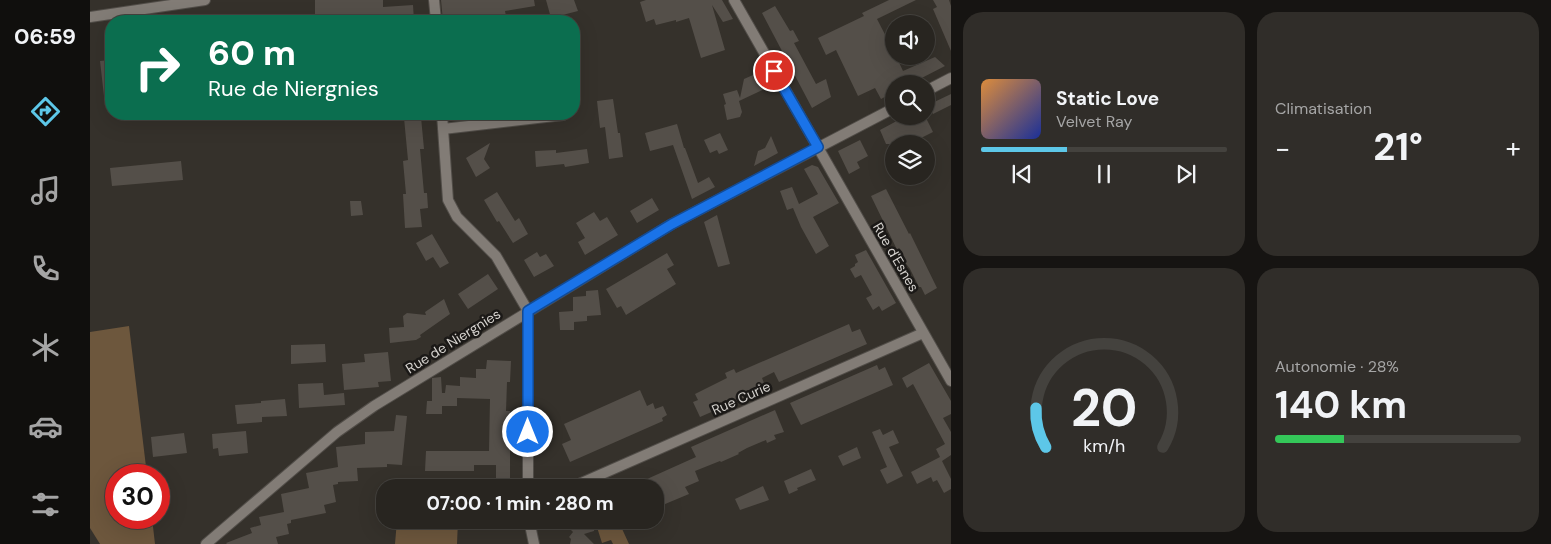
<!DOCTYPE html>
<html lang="fr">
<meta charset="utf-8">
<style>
body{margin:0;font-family:"DM Sans",sans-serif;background:#302d29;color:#f1f3f6;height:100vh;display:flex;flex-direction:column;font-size:19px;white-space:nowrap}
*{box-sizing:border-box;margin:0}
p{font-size:16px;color:#a5a5a5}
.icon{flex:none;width:28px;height:28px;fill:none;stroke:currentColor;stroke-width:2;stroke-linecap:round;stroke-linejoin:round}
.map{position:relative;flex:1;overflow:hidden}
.details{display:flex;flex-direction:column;gap:12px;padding:12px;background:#161412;width:600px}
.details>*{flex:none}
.banner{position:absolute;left:15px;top:15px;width:475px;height:105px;border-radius:20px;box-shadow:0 5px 20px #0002,0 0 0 1px #44423e;background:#0b6e4f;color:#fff;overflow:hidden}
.tools{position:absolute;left:795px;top:15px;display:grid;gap:10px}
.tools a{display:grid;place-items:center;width:50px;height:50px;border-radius:50%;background:#282520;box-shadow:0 5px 20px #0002,0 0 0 1px #44423e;font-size:25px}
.speed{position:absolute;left:15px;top:464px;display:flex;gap:10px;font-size:25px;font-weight:700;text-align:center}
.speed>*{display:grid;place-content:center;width:65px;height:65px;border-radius:50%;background:#282520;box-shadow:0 5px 20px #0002,0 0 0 1px #44423e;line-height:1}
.speed .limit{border:8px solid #d22;background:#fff;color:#111}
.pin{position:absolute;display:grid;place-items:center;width:42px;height:42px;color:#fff;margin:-21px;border:2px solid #fff;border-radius:50%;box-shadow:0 1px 5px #0007}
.me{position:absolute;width:55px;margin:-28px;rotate:0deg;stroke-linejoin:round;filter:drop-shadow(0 0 4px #0008)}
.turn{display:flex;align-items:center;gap:18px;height:105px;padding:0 20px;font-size:22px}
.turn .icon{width:65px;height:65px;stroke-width:2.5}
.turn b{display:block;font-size:35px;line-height:42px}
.big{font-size:38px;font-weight:700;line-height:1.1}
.details .widget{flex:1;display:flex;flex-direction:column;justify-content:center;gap:8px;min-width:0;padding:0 18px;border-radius:20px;background:#302d29}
.details .dial{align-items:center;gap:0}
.dial svg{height:130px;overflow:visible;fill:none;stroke:#44423e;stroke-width:7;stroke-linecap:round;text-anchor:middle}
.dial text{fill:#f1f3f6;stroke:none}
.song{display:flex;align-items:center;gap:15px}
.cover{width:60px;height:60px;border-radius:8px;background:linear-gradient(135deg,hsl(30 70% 55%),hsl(230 70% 35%))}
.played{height:5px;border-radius:2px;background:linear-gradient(90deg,#5dc7e8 35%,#44423e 35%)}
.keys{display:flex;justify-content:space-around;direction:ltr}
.heat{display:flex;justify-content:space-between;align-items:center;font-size:28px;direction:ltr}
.charge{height:8px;border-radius:4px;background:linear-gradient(90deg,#34c759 28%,#44423e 0)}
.details .tiles{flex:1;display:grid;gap:12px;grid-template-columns:repeat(2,1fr)}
.trip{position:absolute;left:286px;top:479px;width:288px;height:50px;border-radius:20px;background:#282520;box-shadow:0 5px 20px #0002,0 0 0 1px #44423e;font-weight:700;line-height:50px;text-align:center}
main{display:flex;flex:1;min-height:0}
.tab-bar{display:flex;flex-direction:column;width:90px;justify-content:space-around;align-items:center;background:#100f0d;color:#a5a5a5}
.tab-bar .icon{width:35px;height:35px}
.tab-bar .current{color:#5dc7e8}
.tab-bar b{font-size:22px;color:#f1f3f6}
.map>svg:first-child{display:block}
</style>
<main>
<nav class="tab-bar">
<b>06:59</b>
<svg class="icon current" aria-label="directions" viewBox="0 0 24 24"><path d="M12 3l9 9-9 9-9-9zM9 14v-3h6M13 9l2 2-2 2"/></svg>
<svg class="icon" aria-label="music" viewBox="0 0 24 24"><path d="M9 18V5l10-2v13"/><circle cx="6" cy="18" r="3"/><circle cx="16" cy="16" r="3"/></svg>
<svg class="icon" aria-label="phone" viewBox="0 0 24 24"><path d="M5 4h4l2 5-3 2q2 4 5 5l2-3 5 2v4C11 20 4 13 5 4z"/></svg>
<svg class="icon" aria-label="climate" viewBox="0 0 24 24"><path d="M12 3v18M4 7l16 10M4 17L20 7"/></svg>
<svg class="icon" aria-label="car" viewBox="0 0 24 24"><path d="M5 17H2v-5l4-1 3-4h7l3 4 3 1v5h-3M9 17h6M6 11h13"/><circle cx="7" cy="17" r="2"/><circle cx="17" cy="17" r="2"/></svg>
<svg class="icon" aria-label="filters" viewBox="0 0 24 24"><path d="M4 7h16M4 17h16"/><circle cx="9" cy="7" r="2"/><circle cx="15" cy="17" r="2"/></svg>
</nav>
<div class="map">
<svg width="861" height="544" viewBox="0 0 861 544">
<rect width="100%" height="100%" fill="#35312b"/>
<path fill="#6d573d" d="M39,326L57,475H26V518H62L65,544H10L0,528V332Z
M307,520H368L367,544H305Z
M518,520H528L539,544H523L521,540L512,543L506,524Z"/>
<path fill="#544f49" d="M225,0H293V7L323,5L324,21H286V16L263,15V21H225Z
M351,0H444L445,6L415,11L416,16L406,17L405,14L385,15V21H353Z
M456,0H484L488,11L461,18Z
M556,0H632L643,19L633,22L622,5L635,50L611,58L599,18L586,22V20L566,25L564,19L556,22L550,2Z
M799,0H826L787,19L804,52V56H806L813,71L845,57L855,66L820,84H804V92L791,99L785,88L768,96L746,50L736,55L728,38L774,16L772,13Z
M843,0H859L861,6V51L843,9L847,7Z
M685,6L700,31L703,30L709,41L704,43L726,84L736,79L741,97L722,108L672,13Z
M20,60L21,96H14L10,61Z
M672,71L681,86L649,101L652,112L650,117L637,120L634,105L636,104L633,94L647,90L650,98L654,79Z
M861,94V105L843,114L838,105Z
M523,99L528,133H530L533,157L519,159L515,127L510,128L507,101Z
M816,116H835L843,132L831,138L832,141L827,144H796L790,130Z
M331,117L334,149H330L334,193H337L338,208L330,209L332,227L315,228L313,194H316L313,161L318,160L314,118Z
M587,124L594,148H595L608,183L619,177L625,187L602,199L583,145L560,151L555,133Z
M630,133L638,150L629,154L627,150L620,153L614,140Z
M681,136L688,153L664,166L668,151L675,148Z
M770,140L778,156L767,162L770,168L759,174L748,151Z
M400,143L394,159L400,168L386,177L376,158Z
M497,149L499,163L475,167L474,164L446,167L445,151L466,150V153Z
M91,161L93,180L22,186L20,168Z
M722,165L728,167L749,203L723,217L739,246L726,254L711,227L703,208L697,210L690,191L702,187L709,204L728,194L714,169Z
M796,189L819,234L820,233L847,288L835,295L831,287H829L820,269L814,261L813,262L781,196Z
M407,192L425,221L429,218L438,234L423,243L409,221L407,222L394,200Z
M562,198L569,210L547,223L540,211Z
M260,201H271L273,215L261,216Z
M504,212L510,221L517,217L528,235L495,255L488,242L495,238L486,223Z
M627,215L640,264L628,267L614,222Z
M342,234L359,263L350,268L343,257L336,261L326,243Z
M776,250L806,303L792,311L789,306L783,310L776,298L782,295L771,275L765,278L760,269L765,266V264L768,262L765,255Z
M447,252L450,257L456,254L464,266L444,277L434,260Z
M577,253L584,265L577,269L586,284L536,315L531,306L527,308L516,289Z
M398,274L408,289L378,309L368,294Z
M508,290L511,315L497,316V321L484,322V330H470L469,312L483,311V297L496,296V291Z
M354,299L360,314L330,335L331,337L326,340L300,343L299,328L314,327L313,316L317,313L336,315L335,312Z
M759,324L762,332L770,329L777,344L689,382L684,372L672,378L676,388L610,417L603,402L608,400L605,394L637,378L635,373L644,369L646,373Z
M235,344L236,362L201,364V345Z
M298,352L301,381L288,382L289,387L254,390L252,364L275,362L274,354Z
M397,360L421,361L420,382H417L416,411H420V488H406V465H384V471H335L336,451H399L400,399L367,398V406H352V414H336L337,401H342V378L351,377L352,393H355L356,385L370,386V377L386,378V369H396Z
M839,363L861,401V414L853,418L861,432V455L852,461L861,479V489L854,493L847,480L843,482L841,477L827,484L821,472L850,457L846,449L855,444L823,384L817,388L812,378Z
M787,365L789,370L795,367L803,385L711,425L700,403Z
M233,383L234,395L254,393L255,405L209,408L208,384Z
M550,390L557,406L563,403L565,409L573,406L577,415L572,418L573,421L480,462L472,444L481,440L474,424Z
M195,399L197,416L172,417V422L147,424L145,405L171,403V401Z
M685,410L694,432L684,435L686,439L677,443L676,440L657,448L648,453L649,454L631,462L630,461L605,471L609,481L595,487L599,494L568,507L565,500V488H537L606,457L601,447Z
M306,415L317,416L312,465L297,464V467L267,468L268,481L248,482V484L243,485L246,502L234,505L236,513L201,520V523L197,524L199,534L186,537L188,544H137L136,543L162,533L160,528L171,525L169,517L194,512L191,494L219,488L216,473L248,467L246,447L275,444V432L304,431Z
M790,429L793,435L803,430L809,443L799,447L813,476L797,484L790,470L797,467L782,432Z
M156,431L158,453L129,456L128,448L123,449L122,434Z
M94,433L97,453L63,457L61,437Z
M767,447L771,458L753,466L748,456Z
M721,469L726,480L707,488L708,490L699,494L694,481Z
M673,486L679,500L650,510L645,499Z
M487,520H506L504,531L494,534L504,544H480L481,539L479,537L483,532L479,528Z"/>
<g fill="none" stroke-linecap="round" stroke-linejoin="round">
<g stroke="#514d48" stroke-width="12">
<path id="minor" d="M344,0L346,21
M644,0L861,381
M352,114L358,200L367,217L406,256L438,311V488
M353,129L473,115
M480,488L833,333
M439,520L444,544"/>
</g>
<g stroke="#514d48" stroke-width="12">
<path id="tertiary" d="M0,17L115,0
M836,91L861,78
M116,544L247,432L284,406L582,224L804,108"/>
</g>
<use href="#minor" stroke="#827c76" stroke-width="10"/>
<use href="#tertiary" stroke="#827c76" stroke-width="10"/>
</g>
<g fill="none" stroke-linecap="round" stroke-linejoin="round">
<g stroke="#114b97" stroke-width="12">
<path id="route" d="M438,432V311L582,224L728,147L684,71"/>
</g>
<use href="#route" stroke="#1a73e8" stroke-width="9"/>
</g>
<g text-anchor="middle" stroke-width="5" stroke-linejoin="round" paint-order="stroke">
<g font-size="14" fill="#d5d2ce" stroke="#1b1917">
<text transform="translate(806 257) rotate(60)" y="5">Rue d'Esnes</text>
<text transform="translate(363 341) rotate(-32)" y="5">Rue de Niergnies</text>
<text transform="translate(651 398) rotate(-24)" y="5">Rue Curie</text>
</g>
</g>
</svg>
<div class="tools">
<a><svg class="icon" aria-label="sound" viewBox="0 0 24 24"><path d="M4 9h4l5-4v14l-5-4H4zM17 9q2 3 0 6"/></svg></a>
<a><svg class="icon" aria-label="search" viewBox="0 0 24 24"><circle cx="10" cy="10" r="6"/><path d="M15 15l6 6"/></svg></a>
<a><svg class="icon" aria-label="layers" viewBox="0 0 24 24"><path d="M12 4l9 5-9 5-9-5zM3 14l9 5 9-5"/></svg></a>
</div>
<div class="speed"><div class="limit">30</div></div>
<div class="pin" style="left:684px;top:71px;background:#d93025"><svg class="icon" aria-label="arrive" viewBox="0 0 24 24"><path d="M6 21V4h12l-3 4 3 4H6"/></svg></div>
<svg class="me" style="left:438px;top:432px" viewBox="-20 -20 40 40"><circle r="17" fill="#1a73e8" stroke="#fff" stroke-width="3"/><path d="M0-11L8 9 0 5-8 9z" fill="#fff"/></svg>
<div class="trip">07:00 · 1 min · 280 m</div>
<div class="banner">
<div class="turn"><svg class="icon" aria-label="right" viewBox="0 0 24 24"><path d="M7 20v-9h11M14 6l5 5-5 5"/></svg><div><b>60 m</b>Rue de Niergnies</div></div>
</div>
</div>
<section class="details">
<div class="tiles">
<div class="widget">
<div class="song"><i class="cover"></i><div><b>Static Love</b><p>Velvet Ray</p></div></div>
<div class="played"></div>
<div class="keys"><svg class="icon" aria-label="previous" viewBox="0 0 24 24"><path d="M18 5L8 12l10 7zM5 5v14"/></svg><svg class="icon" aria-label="pause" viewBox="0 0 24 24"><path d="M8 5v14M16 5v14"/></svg><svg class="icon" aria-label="next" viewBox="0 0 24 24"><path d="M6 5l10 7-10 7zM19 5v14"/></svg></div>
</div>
<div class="widget"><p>Climatisation</p>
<div class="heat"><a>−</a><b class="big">21°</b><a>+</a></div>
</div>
<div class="widget dial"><svg viewBox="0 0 100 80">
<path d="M14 69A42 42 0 1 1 86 69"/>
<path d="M14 69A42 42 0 0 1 8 45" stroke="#5dc7e8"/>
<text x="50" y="56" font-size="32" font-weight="700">20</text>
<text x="50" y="72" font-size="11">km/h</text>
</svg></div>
<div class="widget"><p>Autonomie · 28%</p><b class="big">140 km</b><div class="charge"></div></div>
</div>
</section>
</main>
